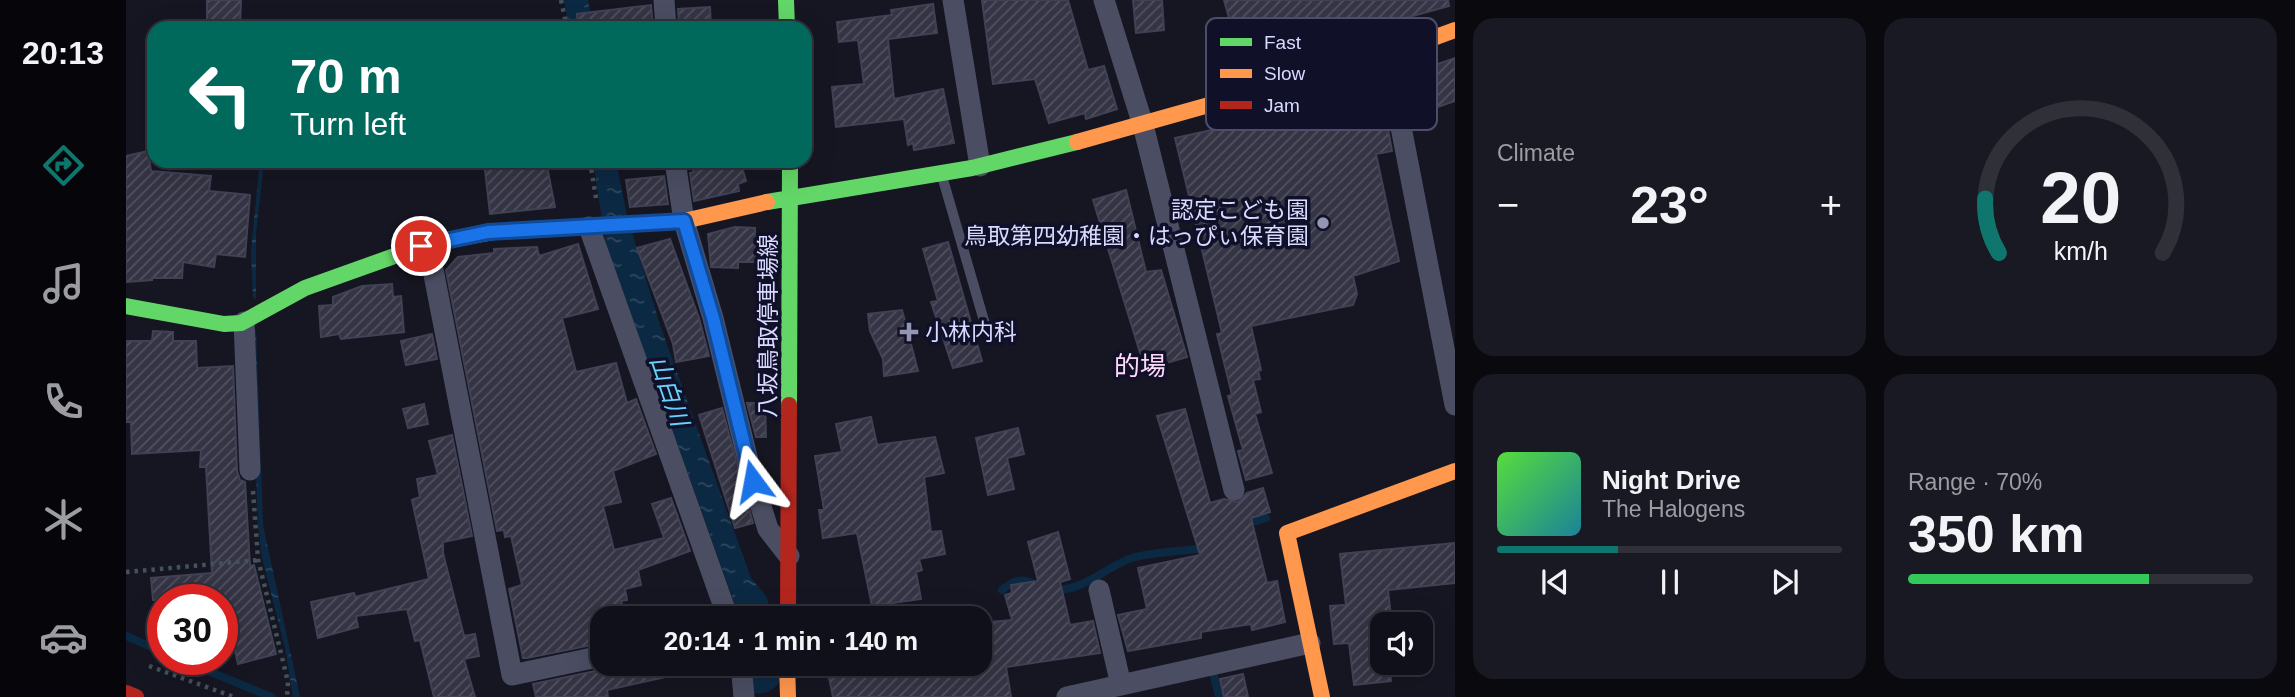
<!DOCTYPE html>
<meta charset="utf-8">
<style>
body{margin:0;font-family:Arial,"Noto Sans JP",sans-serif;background:#191923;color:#f1f3f6;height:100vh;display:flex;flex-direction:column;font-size:26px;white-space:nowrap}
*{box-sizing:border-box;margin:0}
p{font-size:23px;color:#9c9da2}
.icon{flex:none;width:38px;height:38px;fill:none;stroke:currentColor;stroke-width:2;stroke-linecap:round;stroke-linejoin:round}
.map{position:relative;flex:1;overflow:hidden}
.drawer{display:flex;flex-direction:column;gap:18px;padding:18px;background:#09090e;width:840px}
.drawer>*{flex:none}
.hud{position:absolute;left:21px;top:21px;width:665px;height:147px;border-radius:21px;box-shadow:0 7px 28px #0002,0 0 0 2px #303039;background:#00695c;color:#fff;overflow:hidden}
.controls{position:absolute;left:1244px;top:612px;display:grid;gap:14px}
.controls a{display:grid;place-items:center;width:63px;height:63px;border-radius:14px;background:#10101a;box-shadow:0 7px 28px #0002,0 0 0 2px #303039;font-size:35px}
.speed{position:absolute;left:21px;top:584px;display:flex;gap:14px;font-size:35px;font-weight:700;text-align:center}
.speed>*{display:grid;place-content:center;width:91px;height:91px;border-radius:50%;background:#10101a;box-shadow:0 7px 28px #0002,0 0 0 2px #303039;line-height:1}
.speed .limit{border:10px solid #d22;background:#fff;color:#111}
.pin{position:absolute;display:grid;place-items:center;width:60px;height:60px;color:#fff;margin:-30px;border:4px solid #fff;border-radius:50%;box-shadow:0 2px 7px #0007}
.me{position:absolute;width:77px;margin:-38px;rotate:347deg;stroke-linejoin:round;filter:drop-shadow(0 0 5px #0008)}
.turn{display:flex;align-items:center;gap:24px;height:147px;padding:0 28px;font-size:32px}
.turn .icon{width:91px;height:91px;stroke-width:2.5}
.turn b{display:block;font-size:49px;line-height:60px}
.big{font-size:52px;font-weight:700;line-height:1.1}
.drawer .card{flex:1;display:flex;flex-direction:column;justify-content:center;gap:10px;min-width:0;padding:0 24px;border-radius:21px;background:#191923}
.drawer .dial{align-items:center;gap:0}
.dial svg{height:182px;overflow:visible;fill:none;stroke:#303039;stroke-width:7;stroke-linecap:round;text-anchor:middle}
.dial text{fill:#f1f3f6;stroke:none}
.song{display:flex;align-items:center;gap:21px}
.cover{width:84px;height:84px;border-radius:10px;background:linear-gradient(135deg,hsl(110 70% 55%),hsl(190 70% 35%))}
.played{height:7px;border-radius:4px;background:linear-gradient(90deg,#0f766e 35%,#303039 35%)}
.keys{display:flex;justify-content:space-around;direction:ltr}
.heat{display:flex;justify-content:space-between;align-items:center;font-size:38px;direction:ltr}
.charge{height:10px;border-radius:5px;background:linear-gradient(90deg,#34c759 70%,#303039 0)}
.drawer .tiles{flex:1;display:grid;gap:18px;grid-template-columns:repeat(2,1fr)}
.trip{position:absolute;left:464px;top:606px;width:402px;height:70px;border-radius:21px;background:#10101a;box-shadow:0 7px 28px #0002,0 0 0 2px #303039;font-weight:700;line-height:70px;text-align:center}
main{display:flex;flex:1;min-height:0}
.tab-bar{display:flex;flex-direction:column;width:126px;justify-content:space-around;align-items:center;background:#06060a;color:#9c9da2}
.tab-bar .icon{width:49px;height:49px}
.tab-bar .on{color:#0f766e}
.tab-bar b{font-size:32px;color:#f1f3f6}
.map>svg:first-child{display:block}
</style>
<main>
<nav class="tab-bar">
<b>20:13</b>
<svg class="icon on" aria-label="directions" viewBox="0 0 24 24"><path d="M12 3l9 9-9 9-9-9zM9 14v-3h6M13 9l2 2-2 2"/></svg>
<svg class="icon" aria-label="music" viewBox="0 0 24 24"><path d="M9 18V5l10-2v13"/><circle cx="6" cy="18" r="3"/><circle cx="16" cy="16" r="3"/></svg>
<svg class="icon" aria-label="phone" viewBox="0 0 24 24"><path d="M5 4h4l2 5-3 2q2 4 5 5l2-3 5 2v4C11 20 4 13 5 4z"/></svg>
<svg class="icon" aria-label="climate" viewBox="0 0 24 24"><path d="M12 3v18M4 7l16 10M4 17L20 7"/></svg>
<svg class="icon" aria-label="car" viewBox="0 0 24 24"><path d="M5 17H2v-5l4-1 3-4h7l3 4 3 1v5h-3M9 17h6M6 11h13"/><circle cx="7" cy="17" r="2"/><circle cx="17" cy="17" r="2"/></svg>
</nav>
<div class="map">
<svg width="1329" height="697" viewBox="0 0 1329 697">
<defs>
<pattern id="water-ripples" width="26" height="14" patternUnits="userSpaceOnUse" patternTransform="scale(1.75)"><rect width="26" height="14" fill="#0c2943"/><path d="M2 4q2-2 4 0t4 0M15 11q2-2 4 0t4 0" fill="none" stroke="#2f475f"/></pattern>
<pattern id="building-hatch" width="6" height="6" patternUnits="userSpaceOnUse" patternTransform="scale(1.75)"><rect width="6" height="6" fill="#343444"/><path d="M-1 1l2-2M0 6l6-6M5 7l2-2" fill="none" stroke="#515160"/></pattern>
</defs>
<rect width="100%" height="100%" fill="#161622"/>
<path fill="url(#water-ripples)" d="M438,0H462L467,28H443Z
M134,161H138L130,234V298L127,299L125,250Z
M467,161H490L501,216L534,325L625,578L640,596L643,606L631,614L613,616L480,245Z
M124,330H130L137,525L174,697H167L159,648L136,558L132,524Z"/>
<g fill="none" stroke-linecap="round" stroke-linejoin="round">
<path stroke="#0c2943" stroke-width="8" d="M1116,525L1140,518
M876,590C902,568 908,591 930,590C961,590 981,565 1009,557C1030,552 1053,551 1074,549L1080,544
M0,636L37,652
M56,660L145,697
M1088,676L1093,697"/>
<path stroke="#0c2943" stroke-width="47" d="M631,663L633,670"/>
</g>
<path fill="url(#building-hatch)" stroke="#414156" stroke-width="2" d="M81,0H115L114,28H81Z
M856,0H942L962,70L978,66L991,109L960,119L959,113L923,123L909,79L867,84Z
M1007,0H1036L1038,30L1010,33Z
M1098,0H1322L1323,6L1188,43L1189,46L1166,54L1165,51L1116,65Z
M807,4L811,33L762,39L768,99L817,89L828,143L788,150L787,143L782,145L778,119L710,127L706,87L738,84L732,40L713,42L711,22L766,15L765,10Z
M525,5L527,28H452L451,14Z
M584,7L585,28H553L552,9Z
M1329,58V101L1306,109L1291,71Z
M1235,87L1259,113L1266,151L1250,154L1273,261L1227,276L1231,294L1227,305L1125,326L1135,370L1132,371L1134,379L1127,380L1135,412L1129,414L1146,473L1120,480L1112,451L1117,450L1102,396L1106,395L1091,334L1096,333L1049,138L1182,109L1180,97L1210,90L1213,108Z
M22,151L25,171L85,176L83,191L124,195L119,257L90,254L88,267L57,262L56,278H26V280L0,282V156Z
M358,161H420L429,207L364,214Z
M566,161H614L620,181L612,184L613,191L568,201L564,173L568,172Z
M538,176L542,204L504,207L500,180Z
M1000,190L1020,272L1035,270L1061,357L1019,369L967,200Z
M609,227L629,228V262H612V268L585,267L582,234Z
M544,239L573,318L583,356L550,362L547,344L511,248Z
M822,242L856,361L827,368L805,302L812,301L797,249Z
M452,244L472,309L436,318L450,372L490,363L501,403L510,399L530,454L487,471L495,502L477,506L488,550L538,538L526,504L545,498L564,551L512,570L515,585L499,589L501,600L495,601L499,618H476V643L401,658H397L383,589L396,585L385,536L379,537L378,530L371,531L320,270L332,257L368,253V249L411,247L413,256Z
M266,284L267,297L275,296L278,332L215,339L213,334L195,337L193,306L207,305V297L236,286Z
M776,310L792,371L758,376L757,359L744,331L742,314Z
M27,331L47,332V341H70L71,368L107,366L111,471L114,480L119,482L124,566L128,565L150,654L112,664L105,633H101L96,600H27L25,578L86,573L80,467H74L75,450L6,454L5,422H0V341H26Z
M306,334L311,359L280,365L275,341Z
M621,403H639L640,437H630Z
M298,404L302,424L282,428L277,409Z
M596,408L627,523L609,528L573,415Z
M1059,409L1084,503L1098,499L1112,502L1121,493L1137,488L1144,512L1125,518L1141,583L1151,581L1159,622L1126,630L1125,624L1075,632V638L1002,651L992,615L1021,609L1012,568L1074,555L1031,416Z
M745,417L751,445L809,437L818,473L798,477L805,532L815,531L819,554L793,559L796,570L790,572L795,599L746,606L731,533L697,538L693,510H698L689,456L716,452L710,424Z
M892,428L898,454L881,458L888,489L862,495L850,438Z
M326,435L346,536L317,542V553L338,636L349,634L353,656L338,659L349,697H308L294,640L289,641L281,609L230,616L232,627L192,638L185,602L228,593L229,597L303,579L286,500L294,497L291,479L312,475L303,441Z
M932,532L944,579L934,582L944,625L967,621L974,653L880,667L885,697H707L700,663H854V623L886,620L879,595L886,593L885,585L912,581L902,542Z
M1329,543V583L1262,590L1266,625H1256V663H1263L1265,681L1228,685L1223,643L1208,644L1204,606L1220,605L1214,554Z
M487,663H561L562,672L481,690L482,697H410L407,684L479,669Z
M1117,674L1122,697H1098L1094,679Z"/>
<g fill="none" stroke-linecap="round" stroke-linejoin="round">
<path stroke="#43525b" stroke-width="4.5" stroke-dasharray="3.5 5" stroke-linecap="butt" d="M435,0L441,28
M464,161L470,198
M127,491L132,559L162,682L161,697
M0,572L133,560
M23,666L108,697"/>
<path stroke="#4b4e63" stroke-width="10" d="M816,176L861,331"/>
<path stroke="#4b4e63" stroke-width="21" d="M538,0L540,28
M827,0L854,166
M978,0L1017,125L1108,490
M1261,55L1329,405
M549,161L558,221L587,318L627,481L642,529L663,556
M463,227L602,618
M302,244L386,675L476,656
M118,322L124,470
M973,590L995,685
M615,663L618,697
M941,697L1184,643"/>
<path stroke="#63d668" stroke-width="16" d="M660,0L661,28
M641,202L846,168L951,142
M0,306L98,324L115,323L179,288L302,244L368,232
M663,405L664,161"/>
<path stroke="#ff974d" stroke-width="16" d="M951,142L1261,55L1329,30
M368,232L558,221L641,202
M661,663L662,697
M1196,697L1161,533L1329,471"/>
<path stroke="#b3261e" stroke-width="16" d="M662,618L663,405
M0,693L10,697"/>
</g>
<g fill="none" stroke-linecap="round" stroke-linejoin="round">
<g stroke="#114b97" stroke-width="18">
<path id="route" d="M295,246L362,232L558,221L587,318L627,481"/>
</g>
<use href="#route" stroke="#1a73e8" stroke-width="12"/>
</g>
<g fill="#9495b2" stroke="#101028" stroke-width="2.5">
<circle cx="1197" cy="223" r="7"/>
<path d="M779.5 321.5h7v7h7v7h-7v7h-7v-7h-7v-7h7z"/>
</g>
<g text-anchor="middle" stroke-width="7" stroke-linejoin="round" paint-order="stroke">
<g font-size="23" fill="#d8daff" stroke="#101028" text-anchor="end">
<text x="1183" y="218">認定こども園<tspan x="1183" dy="26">鳥取第四幼稚園・はっぴぃ保育園</tspan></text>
<text x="799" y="340" text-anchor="start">小林内科</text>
</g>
<g font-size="23" fill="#d8daff" stroke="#101028">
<text transform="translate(642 326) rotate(-90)" y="8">八坂鳥取停車場線</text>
</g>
<g font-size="24" font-style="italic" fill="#67d3fd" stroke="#101028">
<text transform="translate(543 391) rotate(71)" y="8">山白川</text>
</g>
<g font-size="26" fill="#ffd9f8" stroke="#101028">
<text x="1014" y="375">的場</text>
</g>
</g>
<rect x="1080" y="18" width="231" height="112" rx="10" fill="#101028" stroke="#4c4d68" stroke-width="2"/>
<rect x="1094" y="38" width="32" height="8" fill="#63d668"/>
<rect x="1094" y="69" width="32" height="9" fill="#ff974d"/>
<rect x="1094" y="101" width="32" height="8" fill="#b3261e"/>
<g font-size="19" fill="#d8daff">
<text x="1138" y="49">Fast</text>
<text x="1138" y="80">Slow</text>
<text x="1138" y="112">Jam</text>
</g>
</svg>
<div class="controls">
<a><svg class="icon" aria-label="sound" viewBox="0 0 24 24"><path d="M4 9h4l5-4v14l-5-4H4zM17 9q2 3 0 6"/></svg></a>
</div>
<div class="speed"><div class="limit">30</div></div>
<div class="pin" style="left:295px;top:246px;background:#d93025"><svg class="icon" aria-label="arrive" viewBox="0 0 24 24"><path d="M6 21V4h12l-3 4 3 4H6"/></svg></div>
<svg class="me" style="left:627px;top:481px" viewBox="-20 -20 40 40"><path d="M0-17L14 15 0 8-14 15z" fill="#1a73e8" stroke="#fff" stroke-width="4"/></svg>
<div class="trip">20:14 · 1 min · 140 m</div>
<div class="hud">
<div class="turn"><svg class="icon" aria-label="left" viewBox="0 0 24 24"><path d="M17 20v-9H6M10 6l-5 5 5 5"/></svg><div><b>70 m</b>Turn left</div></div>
</div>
</div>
<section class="drawer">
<div class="tiles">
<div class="card"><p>Climate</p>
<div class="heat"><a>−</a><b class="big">23°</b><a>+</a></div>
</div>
<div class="card dial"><svg viewBox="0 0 100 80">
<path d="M14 69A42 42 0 1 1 86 69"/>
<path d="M14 69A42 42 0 0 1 8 45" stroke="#0f766e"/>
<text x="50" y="56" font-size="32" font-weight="700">20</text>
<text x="50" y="72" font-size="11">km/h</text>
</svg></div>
<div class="card">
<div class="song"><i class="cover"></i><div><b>Night Drive</b><p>The Halogens</p></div></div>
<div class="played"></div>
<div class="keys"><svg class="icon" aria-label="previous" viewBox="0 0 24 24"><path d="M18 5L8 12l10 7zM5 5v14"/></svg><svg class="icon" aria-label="pause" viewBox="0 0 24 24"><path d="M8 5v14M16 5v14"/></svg><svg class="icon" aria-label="next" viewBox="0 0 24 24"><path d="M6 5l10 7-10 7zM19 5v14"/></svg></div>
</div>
<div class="card"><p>Range · 70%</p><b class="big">350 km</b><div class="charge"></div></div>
</div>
</section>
</main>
